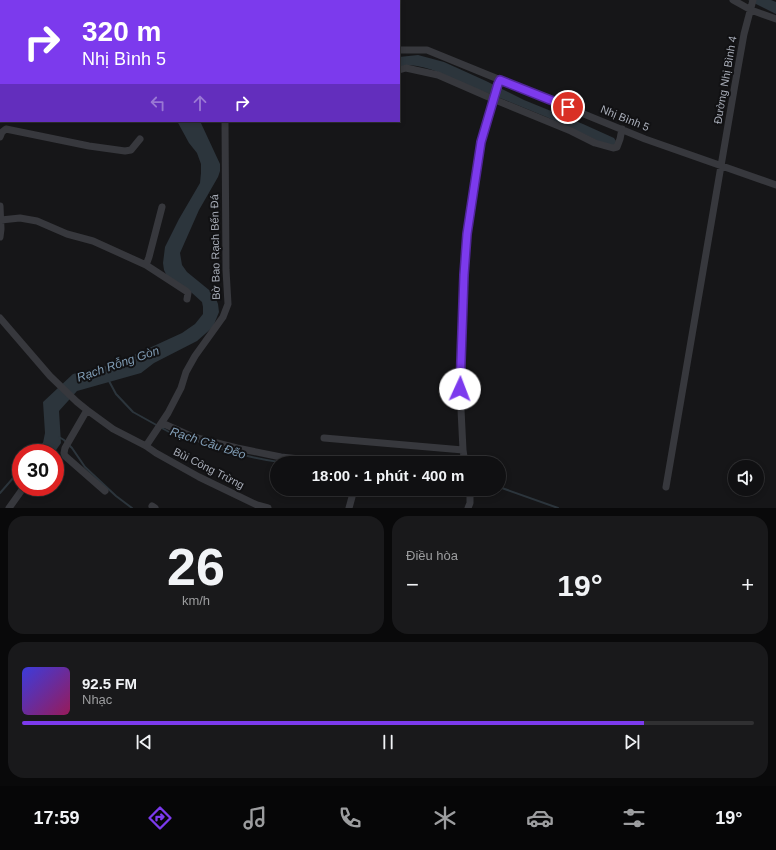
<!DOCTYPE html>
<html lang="vi">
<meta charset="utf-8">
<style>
body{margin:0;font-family:Helvetica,sans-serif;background:#19191b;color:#f1f3f6;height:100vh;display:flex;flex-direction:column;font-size:15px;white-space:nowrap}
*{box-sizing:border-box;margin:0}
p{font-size:13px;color:#9c9d9f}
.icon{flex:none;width:22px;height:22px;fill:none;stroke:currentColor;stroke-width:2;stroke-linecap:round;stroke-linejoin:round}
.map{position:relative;height:508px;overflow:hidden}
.panel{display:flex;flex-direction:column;gap:8px;padding:8px;background:#09090a;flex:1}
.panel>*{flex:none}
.banner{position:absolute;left:0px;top:0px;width:400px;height:122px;box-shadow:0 2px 6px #0003,0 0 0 1px #303032;background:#7c3aed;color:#fff;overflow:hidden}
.buttons{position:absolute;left:728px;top:460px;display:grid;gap:8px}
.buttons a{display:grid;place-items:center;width:36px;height:36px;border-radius:50%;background:#101012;box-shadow:0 2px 6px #0003,0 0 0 1px #303032;font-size:20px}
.speed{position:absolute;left:12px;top:444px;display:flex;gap:8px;font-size:20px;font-weight:700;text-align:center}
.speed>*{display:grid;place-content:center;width:52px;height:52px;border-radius:50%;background:#101012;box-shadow:0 2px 6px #0003,0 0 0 1px #303032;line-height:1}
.speed .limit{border:6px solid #d22;background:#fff;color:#111}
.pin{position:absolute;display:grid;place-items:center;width:34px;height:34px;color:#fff;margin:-17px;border:2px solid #fff;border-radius:50%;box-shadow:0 1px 4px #0007}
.me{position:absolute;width:44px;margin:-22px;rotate:2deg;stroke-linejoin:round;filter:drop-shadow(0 0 3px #0008)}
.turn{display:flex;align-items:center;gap:14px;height:84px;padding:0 16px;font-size:18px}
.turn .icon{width:52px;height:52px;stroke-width:2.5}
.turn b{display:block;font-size:28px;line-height:34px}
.lanes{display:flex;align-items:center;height:38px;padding:0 16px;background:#0003;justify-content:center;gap:20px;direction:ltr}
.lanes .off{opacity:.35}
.big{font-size:30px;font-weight:800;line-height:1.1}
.panel .card{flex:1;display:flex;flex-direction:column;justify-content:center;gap:6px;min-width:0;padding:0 14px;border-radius:16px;background:#19191b}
.panel .dial{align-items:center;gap:0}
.dial b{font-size:52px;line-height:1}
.song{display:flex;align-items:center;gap:12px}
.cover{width:48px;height:48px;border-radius:6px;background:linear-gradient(135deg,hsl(240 70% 55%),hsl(330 70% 35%))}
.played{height:4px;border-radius:2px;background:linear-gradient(90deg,#7c3aed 85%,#303032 85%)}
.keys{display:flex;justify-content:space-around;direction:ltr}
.heat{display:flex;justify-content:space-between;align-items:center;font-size:22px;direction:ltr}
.panel .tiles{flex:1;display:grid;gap:8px;grid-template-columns:1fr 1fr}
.card:last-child{grid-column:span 2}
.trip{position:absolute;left:270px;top:456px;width:236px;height:40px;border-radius:20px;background:#101012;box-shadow:0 2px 6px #0003,0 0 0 1px #303032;font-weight:800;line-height:40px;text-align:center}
.dock{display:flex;height:64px;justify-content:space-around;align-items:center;background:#060607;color:#9c9d9f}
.dock .icon{width:28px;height:28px}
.dock .current{color:#7c3aed}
.dock b{font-size:18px;color:#f1f3f6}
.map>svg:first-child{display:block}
</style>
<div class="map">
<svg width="776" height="508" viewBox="0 0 776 508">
<rect width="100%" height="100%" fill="#161618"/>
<path fill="#2c353c" d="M748,0H771L776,2V14Z
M418,55L444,62L486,81L524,100L583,124L614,138L616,141L615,144L609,147C565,123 518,105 472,87C454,80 436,69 417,66C411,65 405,65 399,67V57Z
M177,121H200L220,164V171L218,177L199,210L180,253L182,265L187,272L214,294L218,304L219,312L213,327L197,341L154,363L141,373L77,391L59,411L61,443L54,453H46L42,448L45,433L43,402L73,374L123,362L134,355L182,333L195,324L203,314V307L202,302L192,293L167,276L164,270L163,263L165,247L179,219L200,183L201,173V164L197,153L189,143Z"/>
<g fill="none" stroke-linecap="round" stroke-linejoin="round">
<path stroke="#2c353c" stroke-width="2" d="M109,381L116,394L133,412L169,432L187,438
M59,437L64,440L72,448L85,467L116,496L132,508
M199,442C229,452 260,461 291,463
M35,453L44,443
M499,487L558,508
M0,493L21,469"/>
<path stroke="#37383d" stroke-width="7" d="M202,0L204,1
M733,0L751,10L776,19
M376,1V0
M399,50H427L645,139L776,185
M399,70L406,68L438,75L493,99L571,131L595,143L613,148L617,147L620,139L622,129
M0,137L2,132L6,129L89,146L125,151L131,150L140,139
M0,206L1,229L0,237
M1,220L20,218L37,221L67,234L93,241L146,265L149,257L162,207
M146,265L186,291L188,293L187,299
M0,318L50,376L77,402L87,410L113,429L146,446L156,453L199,477L257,505L268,508
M87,410L65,448L64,453L65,456L105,491
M162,423L193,437L237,448L281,457L318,461L358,463
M324,438L463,450
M146,446L168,413L181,388L186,372L195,356L223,317L228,304L226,270L225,121
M465,463L463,450L460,389L463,275L467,234L481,142L493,99L500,80
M666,487L734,90L744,34L753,0
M152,506L155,508
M9,508L24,487
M349,508L352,497
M468,508L470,503V489"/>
</g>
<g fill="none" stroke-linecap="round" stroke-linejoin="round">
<g stroke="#51269a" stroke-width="10">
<path id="route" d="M460,389L464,275L467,234L481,142L498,84L500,80L568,107"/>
</g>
<use href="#route" stroke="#7c3aed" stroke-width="7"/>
</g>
<g text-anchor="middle" stroke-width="4" stroke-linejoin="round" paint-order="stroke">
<g font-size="11" fill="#a8adb8" stroke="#111113">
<text transform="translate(725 80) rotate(-80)" y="4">Đường Nhị Bình 4</text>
<text transform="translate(625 118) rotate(22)" y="4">Nhị Bình 5</text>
<text transform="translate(215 247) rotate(-91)" y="4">Bờ Bao Rạch Bến Đá</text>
<text transform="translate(209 468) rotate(27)" y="4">Bùi Công Trừng</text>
</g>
<g font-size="12" font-style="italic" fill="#7f9bb3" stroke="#111113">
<text transform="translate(118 364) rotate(-19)" y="4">Rạch Rỗng Gòn</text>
<text transform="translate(208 443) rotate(18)" y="4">Rạch Cầu Đẽo</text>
</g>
</g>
</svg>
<div class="buttons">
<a><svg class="icon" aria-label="sound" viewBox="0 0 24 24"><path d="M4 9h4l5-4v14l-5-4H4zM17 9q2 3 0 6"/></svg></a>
</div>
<div class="speed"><div class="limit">30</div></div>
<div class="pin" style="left:568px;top:107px;background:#d93025"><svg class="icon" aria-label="arrive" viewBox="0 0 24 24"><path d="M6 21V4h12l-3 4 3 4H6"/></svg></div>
<svg class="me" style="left:460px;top:389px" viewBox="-20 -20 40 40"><circle r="19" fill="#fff"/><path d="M0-13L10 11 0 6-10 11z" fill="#7c3aed"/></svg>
<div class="trip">18:00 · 1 phút · 400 m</div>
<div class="banner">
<div class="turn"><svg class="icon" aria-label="right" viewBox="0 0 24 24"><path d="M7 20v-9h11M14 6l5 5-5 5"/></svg><div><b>320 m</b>Nhị Bình 5</div></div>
<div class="lanes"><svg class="icon off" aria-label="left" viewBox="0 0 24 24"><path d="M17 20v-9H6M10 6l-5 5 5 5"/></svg><svg class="icon off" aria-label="ahead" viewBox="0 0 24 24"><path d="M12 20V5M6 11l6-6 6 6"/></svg><svg class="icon" aria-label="right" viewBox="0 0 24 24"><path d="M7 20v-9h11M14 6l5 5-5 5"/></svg></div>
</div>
</div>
<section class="panel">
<div class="tiles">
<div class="card dial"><b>26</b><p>km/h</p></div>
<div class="card"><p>Điều hòa</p>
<div class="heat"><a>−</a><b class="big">19°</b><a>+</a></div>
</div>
<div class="card">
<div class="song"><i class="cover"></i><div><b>92.5 FM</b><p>Nhạc</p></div></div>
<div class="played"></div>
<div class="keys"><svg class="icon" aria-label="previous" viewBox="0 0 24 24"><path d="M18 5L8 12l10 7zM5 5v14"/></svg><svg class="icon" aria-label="pause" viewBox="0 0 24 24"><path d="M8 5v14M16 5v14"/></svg><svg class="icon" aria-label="next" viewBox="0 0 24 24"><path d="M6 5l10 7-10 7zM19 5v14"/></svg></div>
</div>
</div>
</section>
<nav class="dock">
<b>17:59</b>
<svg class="icon current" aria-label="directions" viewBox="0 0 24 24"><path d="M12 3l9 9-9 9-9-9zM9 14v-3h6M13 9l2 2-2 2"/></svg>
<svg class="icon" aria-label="music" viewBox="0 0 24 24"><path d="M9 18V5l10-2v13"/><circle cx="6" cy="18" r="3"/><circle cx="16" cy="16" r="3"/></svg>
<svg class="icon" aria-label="phone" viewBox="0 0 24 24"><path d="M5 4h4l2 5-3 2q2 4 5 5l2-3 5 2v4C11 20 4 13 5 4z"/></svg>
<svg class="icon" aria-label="climate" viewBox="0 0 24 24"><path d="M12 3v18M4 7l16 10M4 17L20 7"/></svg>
<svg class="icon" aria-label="car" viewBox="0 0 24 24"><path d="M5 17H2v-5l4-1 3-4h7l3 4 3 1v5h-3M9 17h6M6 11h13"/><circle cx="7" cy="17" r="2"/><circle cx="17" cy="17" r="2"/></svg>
<svg class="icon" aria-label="filters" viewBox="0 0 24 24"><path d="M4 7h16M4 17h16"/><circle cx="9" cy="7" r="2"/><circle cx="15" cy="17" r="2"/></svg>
<b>19°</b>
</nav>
